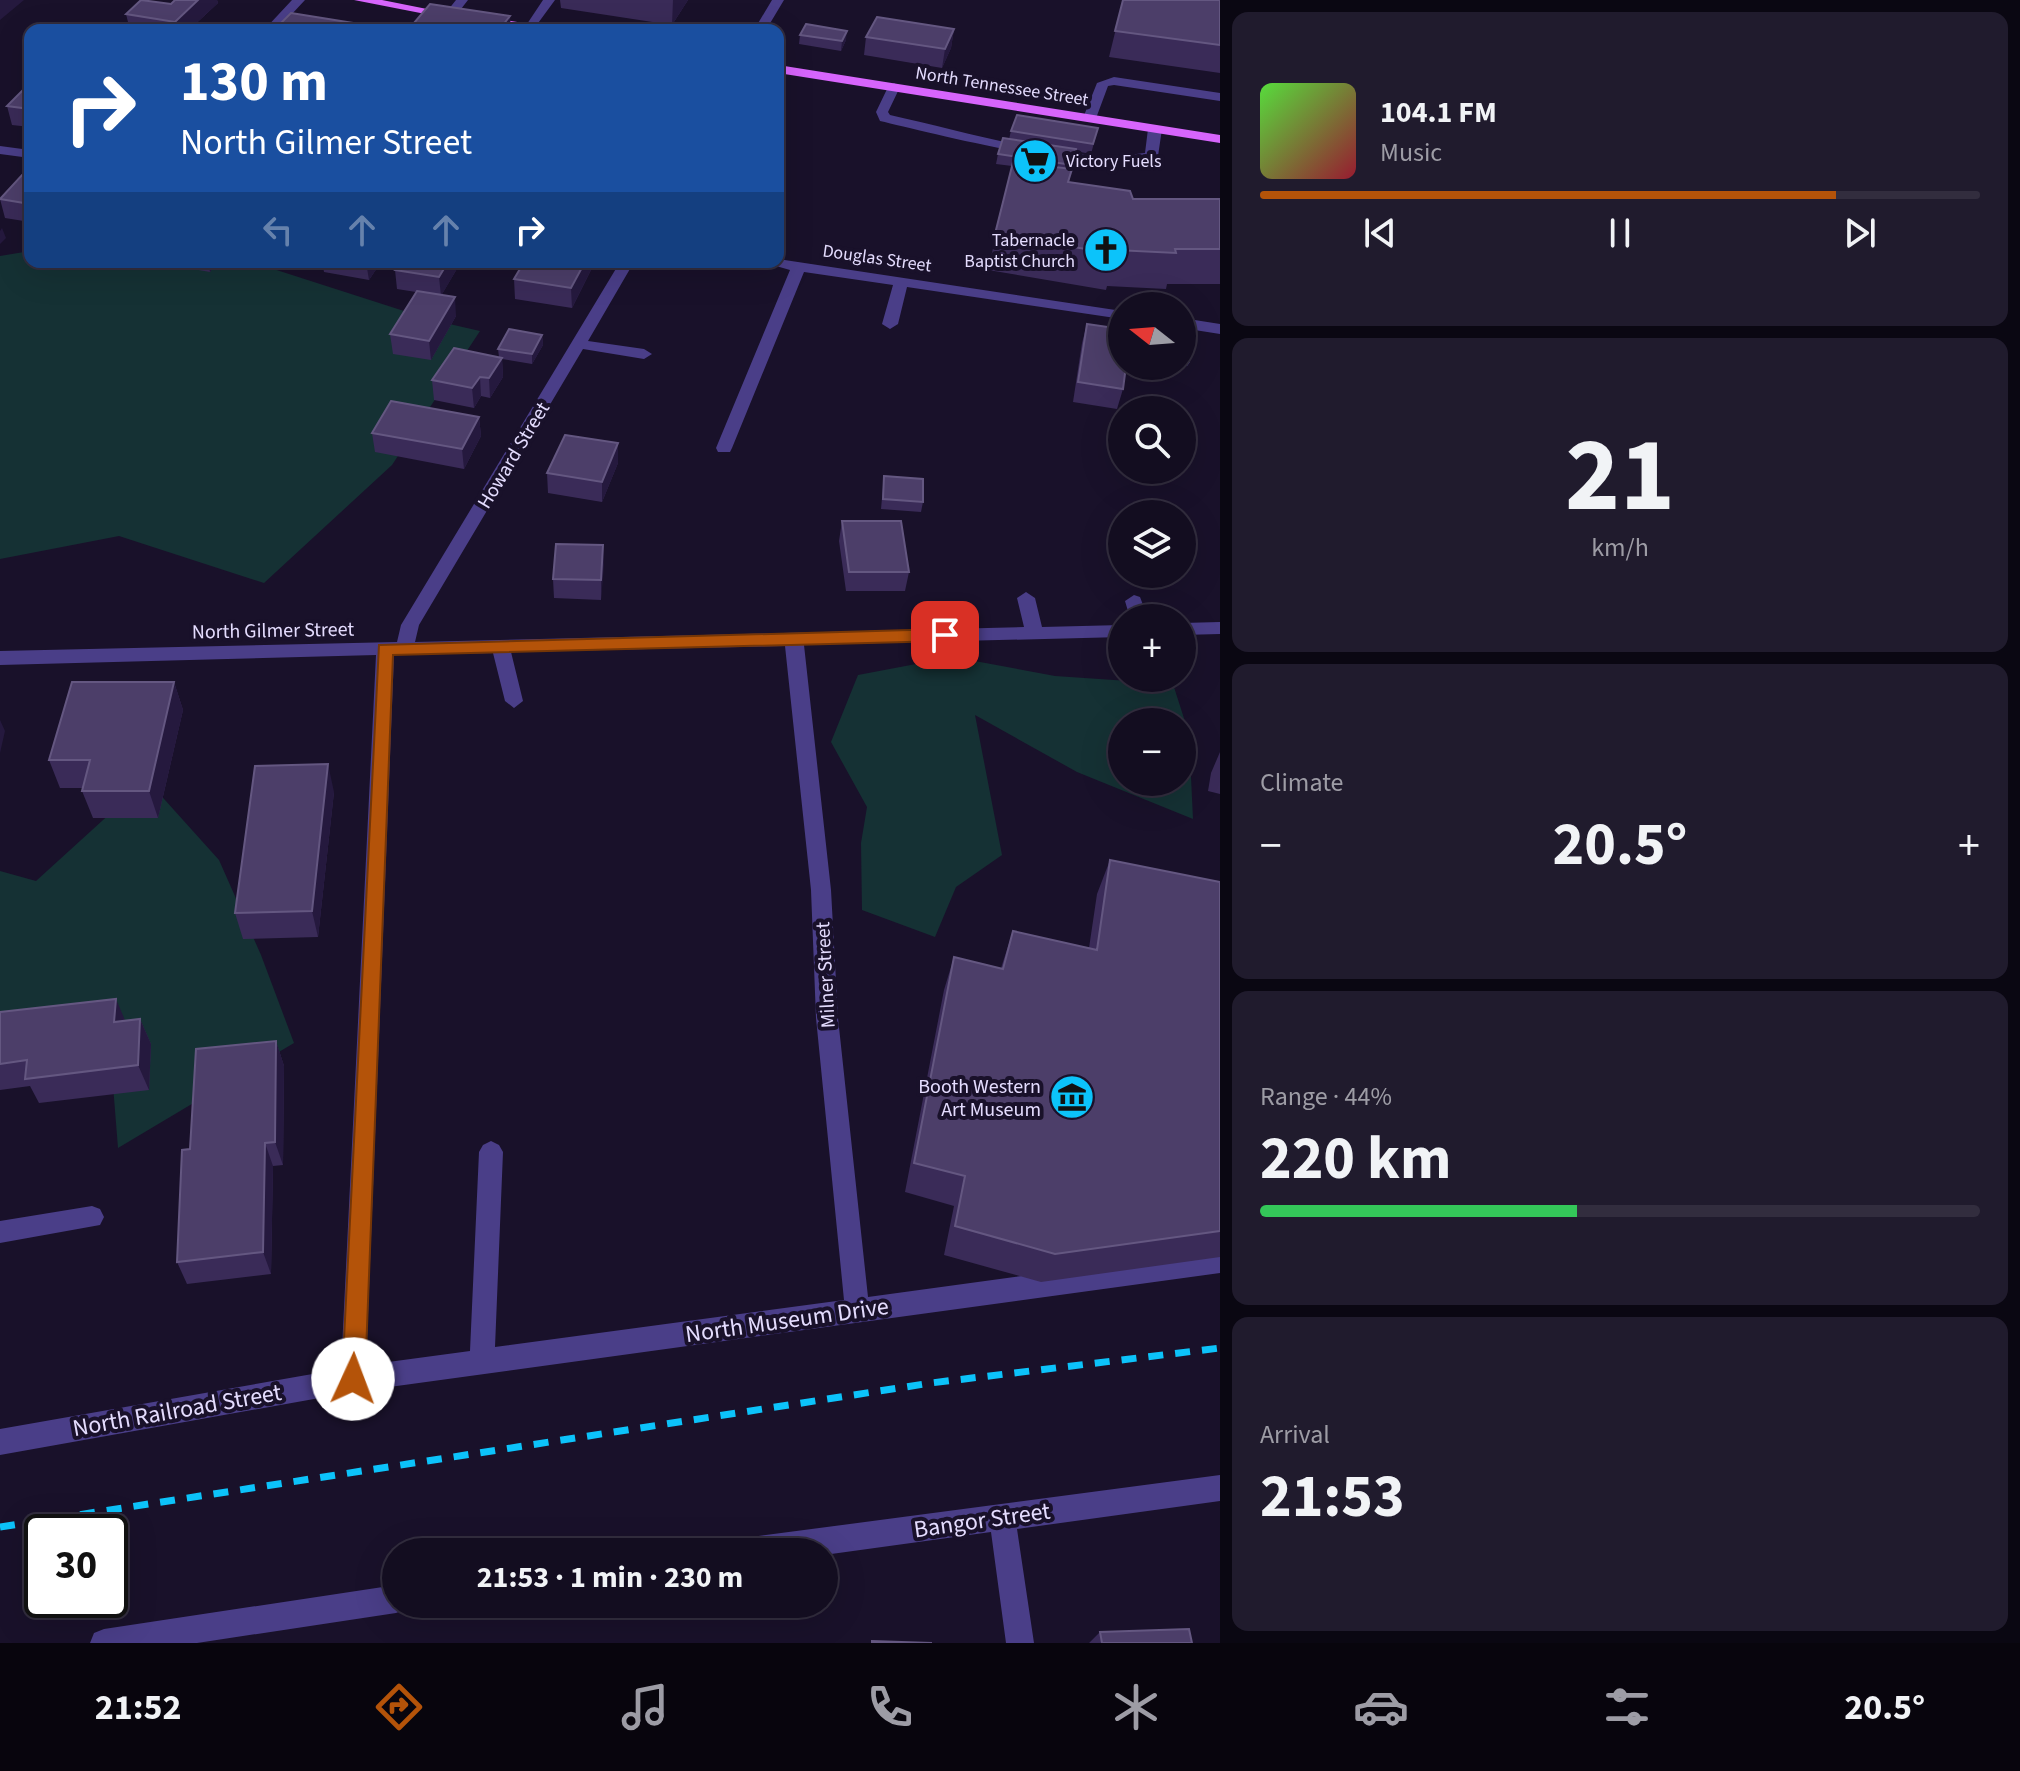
<!DOCTYPE html>
<meta charset="utf-8">
<style>
body{margin:0;font-family:"Source Sans 3",sans-serif;background:#201b2d;color:#f1f3f6;height:100vh;display:flex;flex-direction:column;font-size:30px;white-space:nowrap}
*{box-sizing:border-box;margin:0}
p{font-size:26px;color:#9d9ca5}
.icon{flex:none;width:44px;height:44px;fill:none;stroke:currentColor;stroke-width:2;stroke-linecap:round;stroke-linejoin:round}
.map{position:relative;flex:1;overflow:hidden}
.side{display:flex;flex-direction:column;gap:12px;padding:12px;background:#0a0712;width:800px}
.side>*{flex:none}
.hud{position:absolute;left:24px;top:24px;width:760px;height:244px;border-radius:16px;box-shadow:0 8px 32px #0002,0 0 0 2px #322d3e;background:#1a4fa0;color:#fff;overflow:hidden}
.needle{width:52px;rotate:287deg}
.fabs{position:absolute;left:1108px;top:292px;display:grid;gap:16px}
.fabs a{display:grid;place-items:center;width:88px;height:88px;border-radius:50%;background:#130d20;box-shadow:0 8px 32px #0002,0 0 0 2px #322d3e;font-size:40px}
.speed{position:absolute;left:24px;top:1514px;display:flex;gap:16px;font-size:40px;font-weight:700;text-align:center}
.speed>*{display:grid;place-content:center;width:104px;height:104px;border-radius:50%;background:#130d20;box-shadow:0 8px 32px #0002,0 0 0 2px #322d3e;line-height:1}
.speed .limit{border:4px solid #111;border-radius:12px;background:#fff;color:#111}
.pin{position:absolute;display:grid;place-items:center;width:68px;height:68px;color:#fff;margin:-34px;border-radius:16px;box-shadow:0 4px 12px #0006}
.me{position:absolute;width:88px;margin:-44px;rotate:2deg;stroke-linejoin:round;filter:drop-shadow(0 0 6px #0008)}
.turn{display:flex;align-items:center;gap:28px;height:168px;padding:0 24px;font-size:36px}
.turn .icon{width:104px;height:104px;stroke-width:2.5}
.turn b{display:block;font-size:56px;line-height:68px}
.lanes{display:flex;align-items:center;height:76px;padding:0 24px;background:#0003;justify-content:center;gap:40px;direction:ltr}
.lanes .off{opacity:.35}
.big{font-size:60px;font-weight:700;line-height:1.1}
.side .tile{flex:1;display:flex;flex-direction:column;justify-content:center;gap:12px;min-width:0;padding:0 28px;border-radius:16px;background:#201b2d}
.side .dial{align-items:center;gap:0}
.dial b{font-size:104px;line-height:1}
.song{display:flex;align-items:center;gap:24px}
.cover{width:96px;height:96px;border-radius:12px;background:linear-gradient(135deg,hsl(110 70% 55%),hsl(350 70% 35%))}
.played{height:8px;border-radius:4px;background:linear-gradient(90deg,#b45309 80%,#322d3e 80%)}
.keys{display:flex;justify-content:space-around;direction:ltr}
.heat{display:flex;justify-content:space-between;align-items:center;font-size:44px;direction:ltr}
.charge{height:12px;border-radius:6px;background:linear-gradient(90deg,#34c759 44%,#322d3e 0)}
.trip{position:absolute;left:382px;top:1538px;width:456px;height:80px;border-radius:40px;background:#130d20;box-shadow:0 8px 32px #0002,0 0 0 2px #322d3e;font-weight:700;line-height:80px;text-align:center}
.dock{display:flex;height:128px;justify-content:space-around;align-items:center;background:#08050d;color:#9d9ca5}
.dock .icon{width:56px;height:56px}
.dock .on{color:#b45309}
.dock b{font-size:36px;color:#f1f3f6}
main{display:flex;flex:1;min-height:0}
.map>svg:first-child{display:block}
</style>
<main>
<div class="map">
<svg width="1220" height="1643" viewBox="0 0 1220 1643">
<rect width="100%" height="100%" fill="#19112a"/>
<path fill="#153134" fill-rule="evenodd" d="M30,251V262H252L432,320L480,331L392,465L264,583L119,536L0,559V256Z
M953,657L1055,676L1173,684L1189,734L1193,819L1077,772L975,715L1002,855L956,887L935,937L862,910L861,843L867,807L831,742L858,675ZM1122,722H1182V782H1122Z
M147,780L219,860L261,955L294,1043L118,1148L111,1060L0,1039V871L36,881Z"/>
<g fill="none" stroke-linecap="round" stroke-linejoin="round">
<path fill="#4a3e88" fill-rule="evenodd" d="M292,0H305L277,30H264Z
M456,0H468L454,18H446L444,15Z
M543,0H555L533,30H523Z
M772,0H784L766,30H754Z
M1114,77L1220,93V101L1114,85L1108,86L1095,121H1085L1083,118L1097,83Z
M894,83L900,87L888,112L890,115C968,132 1065,164 1145,153L1148,129L1155,125L1162,129L1158,156C1123,183 928,132 880,121L876,112L888,87Z
M0,146L30,150V158L0,154Z
M778,259L1122,311V319L907,287L898,324L890,329L882,324L893,285L804,272L732,448L730,452H718L716,448L790,270L762,262H778Z
M620,262H634L588,341L644,349L652,354L644,359L583,349L419,625L415,642L1024,627L1017,598L1026,592L1035,598L1042,627L1122,625V637L804,645L831,890L838,1018L868,1297L1220,1249V1273L353,1392L0,1455V1429L341,1369L376,655L0,665V651L397,642L401,625ZM785,646L811,890L816,1018L844,1300L495,1347L503,1152L499,1145L491,1141L483,1145L479,1152L470,1351L366,1365L394,655L493,653L505,701L514,708L523,701L511,652Z
M1182,318L1220,324V334L1182,328Z
M1182,357L1190,362L1187,366H1176H1182Z
M1134,595L1140,597L1148,618H1130L1125,601Z
M1220,622V634L1182,635V623Z
M92,1206L100,1209L104,1217L100,1225L0,1243V1221Z
M1220,1475V1501L1017,1529L1034,1643H1006L991,1532L824,1555V1552H730L734,1542L744,1538Z
M396,1585V1604H408L406,1609L396,1613L197,1643H90L94,1633L104,1629Z"/>
<path fill="#d765fc" fill-rule="evenodd" d="M354,0H382L457,15L451,19Z
M486,17L542,26L548,30H519L482,24V18Z
M778,65L1220,135V143L778,73Z"/>
<path stroke="#0cc3fa" stroke-width="7" stroke-dasharray="15 12" stroke-linecap="butt" d="M0,1527L931,1383L1220,1348"/>
</g>
<path fill="#3a2b58" d="M175,0H217L218,3L189,30H130L126,14L171,4Z
M560,0H688L672,25L561,8Z
M1123,0H1220V73L1109,57Z
M954,29L951,48L942,68L864,55L866,37Z
M800,35L846,40L841,51L799,44Z
M30,83V127L12,125L7,106Z
M1098,128L1091,154L1075,151L1069,182L1133,199H1220V284H1167L1166,289L1107,286L1106,290L988,270L1012,166L996,164L998,154L1009,139L1011,131Z
M30,177V222L5,218L0,199Z
M164,262H217L210,272L164,264Z
M322,262H381L369,280L324,272Z
M461,262L442,294L456,316L431,360L393,354L390,334L416,292L397,289L395,270Z
M595,262L572,308L515,299L514,279Z
M1087,324L1123,389L1117,409L1073,402L1082,343Z
M542,335L543,345L532,364L502,359L503,377L490,398L481,396L474,408L434,400L432,380L499,357L498,349Z
M479,417L481,436L464,469L375,452L372,433Z
M618,443V463L602,502L548,493L547,473Z
M884,476L923,502L921,512L881,509Z
M842,521L909,572L905,591H846L839,541Z
M603,545L601,600L554,598L553,579Z
M174,682L183,710L158,818H93L82,791L83,788H60L49,760Z
M1220,752V794L1208,791L1211,773Z
M334,792L318,937L243,939L235,913Z
M1110,860L1220,882V1257L1041,1282L944,1255L954,1206L905,1192L944,990L954,957L1001,968L1013,931L1089,948L1097,894Z
M0,1012L125,1021L140,1019L151,1044L149,1090L39,1103L30,1086L0,1090Z
M276,1041L284,1066L283,1165L273,1166L271,1274L187,1284L177,1262L190,1149Z
M1100,1632L1192,1643H1089Z"/>
<path fill="#25193e" d="M0,0H24L0,20Z
M198,0H217L218,3L189,30H176L175,22Z
M673,0H688L672,25Z
M510,16L511,30H499Z
M954,29L951,48L942,68L945,49Z
M847,31L846,40L841,51L842,41Z
M2,228L6,238L0,244V231Z
M208,262H217L210,272Z
M366,262H381L369,280Z
M448,262H461L441,296L439,277Z
M585,262H595L572,308L571,288Z
M455,297L456,316L431,360L429,341Z
M542,335L543,345L532,364V354Z
M502,358L503,377L490,398L489,378Z
M480,377L481,396L474,408L472,388Z
M479,417L481,436L464,469L462,449Z
M618,443V463L602,502V482Z
M603,545L604,565L601,600V580Z
M174,682L183,710L158,818L149,791Z
M0,720L5,731L0,753Z
M328,764L334,792L318,937L312,911Z
M116,999L127,1025L114,1022Z
M140,1019L151,1044L149,1090L138,1065Z
M276,1041L284,1066L283,1165L275,1142Z
M265,1143L273,1166L271,1274L263,1252Z"/>
<path fill="#4c3e69" stroke="#645781" stroke-width="2" d="M141,0L171,4L175,0H198L175,22L126,14Z
M1123,0H1220V45L1115,31Z
M430,4L510,16L499,30H408Z
M291,13L397,30H274Z
M877,17L954,29L945,49L866,37Z
M806,24L847,31L842,41L800,35Z
M30,83V109L7,106Z
M1017,115L1098,128L1093,144L1011,131Z
M1003,138L1076,149L1072,165L998,154Z
M1013,162L1072,169L1068,182L1130,191L1133,199H1220V249H1175L1176,253L1116,250V254L995,234Z
M22,175L30,177V204L0,199Z
M400,262H448L439,277L395,270Z
M524,262H585L571,288L514,279Z
M417,291L455,297L429,341L390,334Z
M1087,324L1122,329V366H1126L1123,389L1078,382Z
M509,329L542,335L532,354L498,349Z
M454,348L502,358L489,378L480,377L472,388L432,380Z
M391,401L479,417L462,449L372,433Z
M565,435L618,443L602,482L547,473Z
M884,476L923,479V502L883,499Z
M842,521H901L909,572H849Z
M556,544L603,545L601,580L553,579Z
M72,682H174L149,791H82L90,760H49Z
M328,764L312,911L235,913L255,766Z
M1110,860L1220,882V1231L1055,1254L955,1226L965,1176L914,1163L954,957L1003,969L1013,931L1097,950Z
M116,999L114,1022L140,1019L138,1065L25,1079L27,1060L0,1064V1012Z
M276,1041L275,1142L265,1143L263,1252L177,1262L182,1150L190,1149L196,1049Z
M1189,1629L1192,1643H1102L1100,1632Z
M872,1641L932,1643H872Z"/>
<path fill="#b45309" stroke="#753606" stroke-width="2" d="M945,629L953,635L945,641L393,655L365,1379L361,1387L353,1390L345,1387L342,1379L379,645Z"/>
<defs>
<g id="supermarket-disc" transform="scale(2.3)"><circle r="9.5" fill="#0cc3fa" stroke="#19112a"/><path d="M-6-5.5h2.5l.6 2H6L4.5 2H-2.5L-4.4-4H-6ZM-1.5 3.2a1.3 1.3 0 1 0 .1 0ZM3 3.2a1.3 1.3 0 1 0 .1 0Z" fill="#111"/></g>
<g id="church-disc" transform="scale(2.3)"><circle r="9.5" fill="#0cc3fa" stroke="#19112a"/><path d="M-1.2-6h2.4v3.5h3.3v2.4h-3.3V6h-2.4V-.1h-3.3v-2.4h3.3Z" fill="#111"/></g>
<g id="museum-disc" transform="scale(2.3)"><circle r="9.5" fill="#0cc3fa" stroke="#19112a"/><path d="M0-6L6-3V-2H-6V-3ZM-5-1h2V3h-2ZM-1-1h2V3h-2ZM3-1h2V3H3ZM-6 4H6V6H-6Z" fill="#111"/></g>
</defs>
<g fill-rule="evenodd">
<use href="#supermarket-disc" x="1035" y="161"/>
<use href="#church-disc" x="1106" y="250"/>
<use href="#museum-disc" x="1072" y="1097"/>
</g>
<g text-anchor="middle" stroke-width="8" stroke-linejoin="round" paint-order="stroke">
<g font-size="18" fill="#e4dcfe" stroke="#19112a">
<text transform="translate(1002 86) rotate(9)" y="6">North Tennessee Street</text>
<text transform="translate(877 258) rotate(8)" y="6">Douglas Street</text>
</g>
<g font-size="18" fill="#e4dcfe" stroke="#19112a" text-anchor="start">
<text x="1066" y="167">Victory Fuels</text>
<text x="1075" y="246" text-anchor="end">Tabernacle<tspan x="1075" dy="21">Baptist Church</tspan></text>
</g>
<g font-size="20" fill="#e4dcfe" stroke="#19112a">
<text transform="translate(513 455) rotate(-59)" y="7">Howard Street</text>
<text transform="translate(273 630) rotate(-1)" y="7">North Gilmer Street</text>
<text transform="translate(825 975) rotate(-93)" y="7">Milner Street</text>
</g>
<g font-size="20" fill="#e4dcfe" stroke="#19112a" text-anchor="end">
<text x="1041" y="1093">Booth Western<tspan x="1041" dy="23">Art Museum</tspan></text>
</g>
<g font-size="24" fill="#e4dcfe" stroke="#19112a">
<text transform="translate(787 1320) rotate(-8)" y="8">North Museum Drive</text>
<text transform="translate(177 1410) rotate(-10)" y="8">North Railroad Street</text>
<text transform="translate(982 1520) rotate(-8)" y="8">Bangor Street</text>
</g>
</g>
</svg>
<div class="fabs">
<a><svg class="needle" viewBox="-14 -14 28 28"><path d="M0-13l5 13h-10z" fill="#e53935"/><path d="M0 13l5-13h-10z" fill="#9d9ca5"/></svg></a>
<a><svg class="icon" aria-label="search" viewBox="0 0 24 24"><circle cx="10" cy="10" r="6"/><path d="M15 15l6 6"/></svg></a>
<a><svg class="icon" aria-label="layers" viewBox="0 0 24 24"><path d="M12 4l9 5-9 5-9-5zM3 14l9 5 9-5"/></svg></a>
<a>+</a>
<a>−</a>
</div>
<div class="speed"><div class="limit">30</div></div>
<div class="pin" style="left:945px;top:635px;background:#d93025"><svg class="icon" aria-label="arrive" viewBox="0 0 24 24"><path d="M6 21V4h12l-3 4 3 4H6"/></svg></div>
<svg class="me" style="left:353px;top:1379px" viewBox="-20 -20 40 40"><circle r="19" fill="#fff"/><path d="M0-13L10 11 0 6-10 11z" fill="#b45309"/></svg>
<div class="trip">21:53 · 1 min · 230 m</div>
<div class="hud">
<div class="turn"><svg class="icon" aria-label="right" viewBox="0 0 24 24"><path d="M7 20v-9h11M14 6l5 5-5 5"/></svg><div><b>130 m</b>North Gilmer Street</div></div>
<div class="lanes"><svg class="icon off" aria-label="left" viewBox="0 0 24 24"><path d="M17 20v-9H6M10 6l-5 5 5 5"/></svg><svg class="icon off" aria-label="ahead" viewBox="0 0 24 24"><path d="M12 20V5M6 11l6-6 6 6"/></svg><svg class="icon off" aria-label="ahead" viewBox="0 0 24 24"><path d="M12 20V5M6 11l6-6 6 6"/></svg><svg class="icon" aria-label="right" viewBox="0 0 24 24"><path d="M7 20v-9h11M14 6l5 5-5 5"/></svg></div>
</div>
</div>
<section class="side">
<div class="tile">
<div class="song"><i class="cover"></i><div><b>104.1 FM</b><p>Music</p></div></div>
<div class="played"></div>
<div class="keys"><svg class="icon" aria-label="previous" viewBox="0 0 24 24"><path d="M18 5L8 12l10 7zM5 5v14"/></svg><svg class="icon" aria-label="pause" viewBox="0 0 24 24"><path d="M8 5v14M16 5v14"/></svg><svg class="icon" aria-label="next" viewBox="0 0 24 24"><path d="M6 5l10 7-10 7zM19 5v14"/></svg></div>
</div>
<div class="tile dial"><b>21</b><p>km/h</p></div>
<div class="tile"><p>Climate</p>
<div class="heat"><a>−</a><b class="big">20.5°</b><a>+</a></div>
</div>
<div class="tile"><p>Range · 44%</p><b class="big">220 km</b><div class="charge"></div></div>
<div class="tile"><p>Arrival</p><b class="big">21:53</b></div>
</section>
</main>
<nav class="dock">
<b>21:52</b>
<svg class="icon on" aria-label="directions" viewBox="0 0 24 24"><path d="M12 3l9 9-9 9-9-9zM9 14v-3h6M13 9l2 2-2 2"/></svg>
<svg class="icon" aria-label="music" viewBox="0 0 24 24"><path d="M9 18V5l10-2v13"/><circle cx="6" cy="18" r="3"/><circle cx="16" cy="16" r="3"/></svg>
<svg class="icon" aria-label="phone" viewBox="0 0 24 24"><path d="M5 4h4l2 5-3 2q2 4 5 5l2-3 5 2v4C11 20 4 13 5 4z"/></svg>
<svg class="icon" aria-label="climate" viewBox="0 0 24 24"><path d="M12 3v18M4 7l16 10M4 17L20 7"/></svg>
<svg class="icon" aria-label="car" viewBox="0 0 24 24"><path d="M5 17H2v-5l4-1 3-4h7l3 4 3 1v5h-3M9 17h6M6 11h13"/><circle cx="7" cy="17" r="2"/><circle cx="17" cy="17" r="2"/></svg>
<svg class="icon" aria-label="filters" viewBox="0 0 24 24"><path d="M4 7h16M4 17h16"/><circle cx="9" cy="7" r="2"/><circle cx="15" cy="17" r="2"/></svg>
<b>20.5°</b>
</nav>
